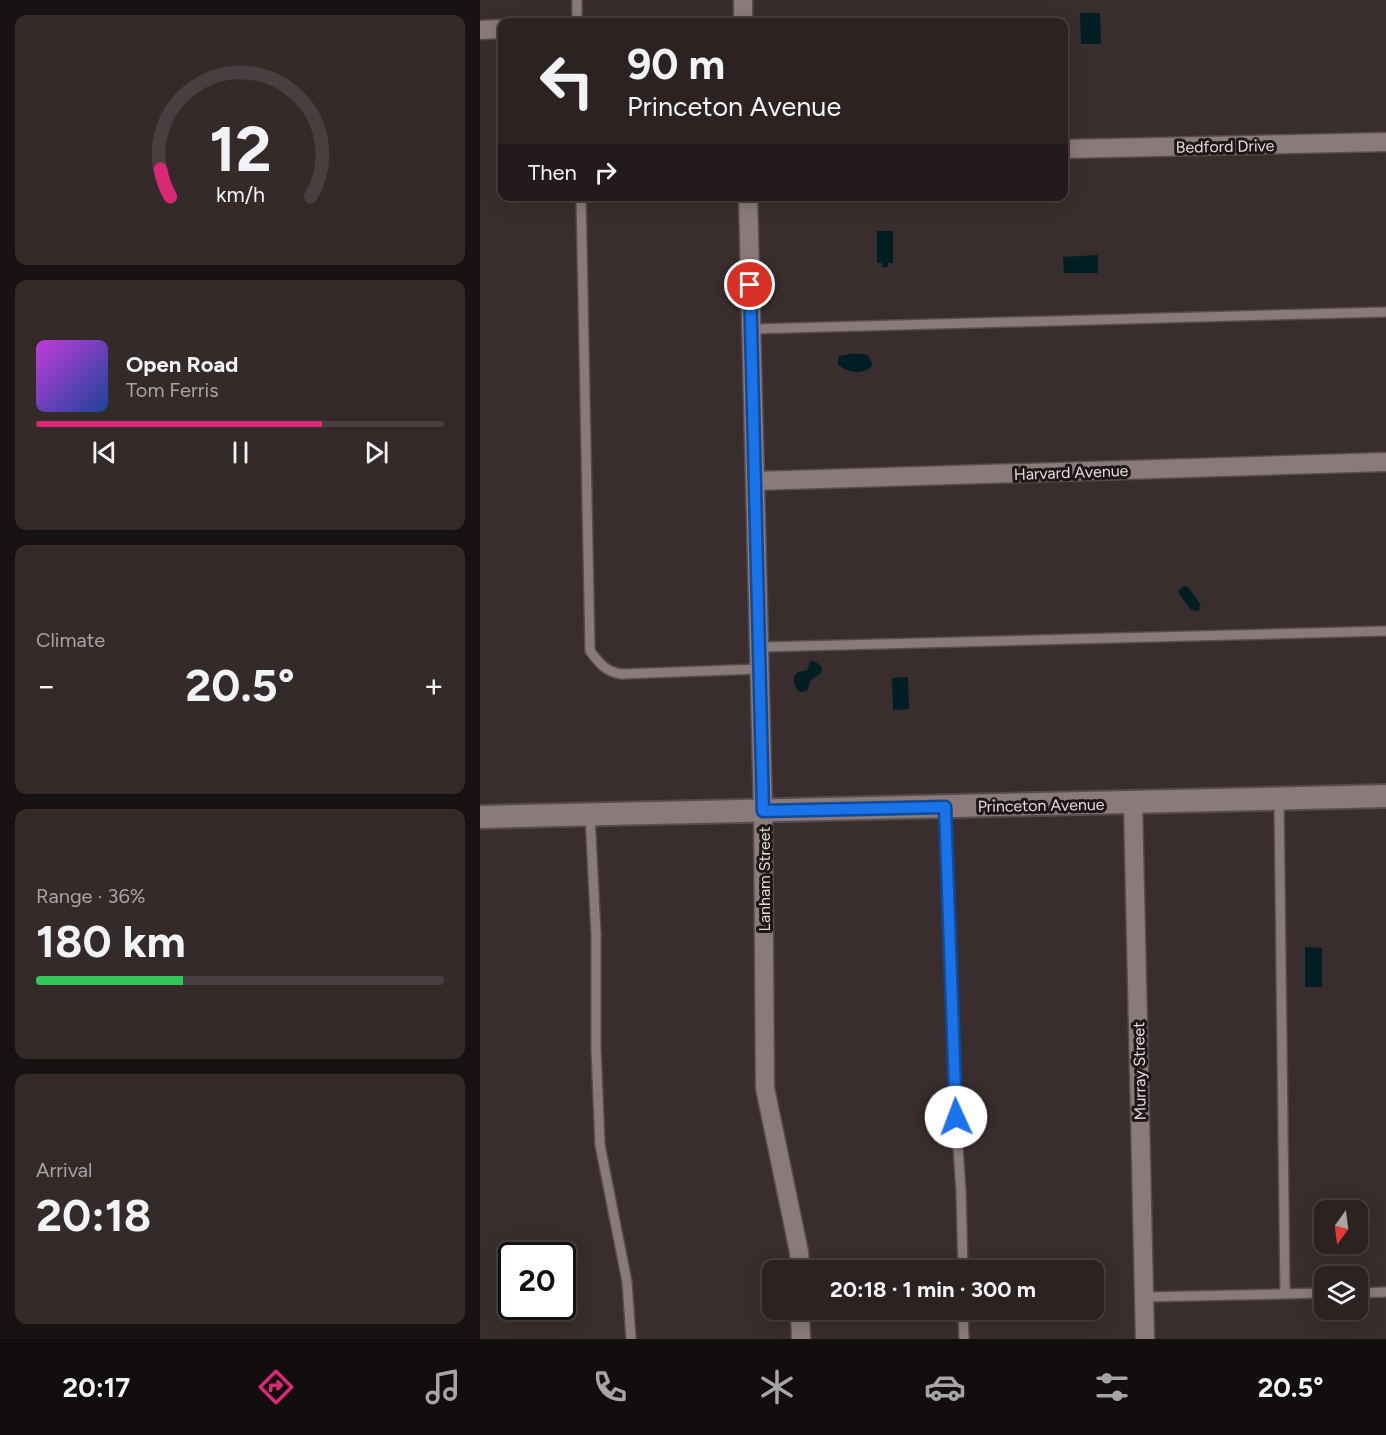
<!DOCTYPE html>
<meta charset="utf-8">
<style>
body{margin:0;font-family:Figtree,sans-serif;background:#342a2a;color:#f1f3f6;height:100vh;display:flex;flex-direction:column;font-size:22px;white-space:nowrap}
*{box-sizing:border-box;margin:0}
p{font-size:20px;color:#a6a4a5}
.icon{flex:none;width:33px;height:33px;fill:none;stroke:currentColor;stroke-width:2;stroke-linecap:round;stroke-linejoin:round}
.map{position:relative;flex:1;overflow:hidden}
.panel{display:flex;flex-direction:column;gap:15px;padding:15px;background:#181313;width:480px}
.panel>*{flex:none}
.top-card{position:absolute;left:18px;top:18px;width:570px;height:183px;border-radius:12px;box-shadow:0 3px 15px #0003,0 0 0 2px #483f40;background:#2c2222;color:#f1f3f6;overflow:hidden}
.needle{width:39px;rotate:194deg}
.buttons{position:absolute;left:834px;top:1200px;display:grid;gap:12px}
.buttons a{display:grid;place-items:center;width:54px;height:54px;border-radius:12px;background:#2c2222;box-shadow:0 3px 15px #0003,0 0 0 2px #483f40;font-size:30px}
.speed{position:absolute;left:18px;top:1242px;display:flex;gap:12px;font-size:30px;font-weight:700;text-align:center}
.speed>*{display:grid;place-content:center;width:78px;height:78px;border-radius:50%;background:#2c2222;box-shadow:0 3px 15px #0003,0 0 0 2px #483f40;line-height:1}
.speed .limit{border:3px solid #111;border-radius:9px;background:#fff;color:#111}
.pin{position:absolute;display:grid;place-items:center;width:51px;height:51px;color:#fff;margin:-26px;border:3px solid #fff;border-radius:50%;box-shadow:0 2px 6px #0007}
.me{position:absolute;width:66px;margin:-33px;rotate:358deg;stroke-linejoin:round;filter:drop-shadow(0 0 4px #0008)}
.turn{display:flex;align-items:center;gap:21px;height:126px;padding:0 30px;font-size:27px}
.turn .icon{width:78px;height:78px;stroke-width:2.5}
.turn b{display:block;font-size:42px;line-height:51px}
.then{display:flex;align-items:center;height:57px;padding:0 30px;background:#0003;gap:12px;font-size:22px}
.big{font-size:45px;font-weight:700;line-height:1.1}
.panel .widget{flex:1;display:flex;flex-direction:column;justify-content:center;gap:9px;min-width:0;padding:0 21px;border-radius:12px;background:#342a2a}
.panel .dial{align-items:center;gap:0}
.dial svg{height:156px;overflow:visible;fill:none;stroke:#483f40;stroke-width:7;stroke-linecap:round;text-anchor:middle}
.dial text{fill:#f1f3f6;stroke:none}
.song{display:flex;align-items:center;gap:18px}
.cover{width:72px;height:72px;border-radius:9px;background:linear-gradient(135deg,hsl(290 70% 55%),hsl(220 70% 35%))}
.played{height:6px;border-radius:3px;background:linear-gradient(90deg,#db2777 70%,#483f40 70%)}
.keys{display:flex;justify-content:space-around;direction:ltr}
.heat{display:flex;justify-content:space-between;align-items:center;font-size:33px;direction:ltr}
.charge{height:9px;border-radius:4px;background:linear-gradient(90deg,#34c759 36%,#483f40 0)}
.trip{position:absolute;left:282px;top:1260px;width:342px;height:60px;border-radius:12px;background:#2c2222;box-shadow:0 3px 15px #0003,0 0 0 2px #483f40;font-weight:700;line-height:60px;text-align:center}
.tabs{display:flex;height:96px;justify-content:space-around;align-items:center;background:#120e0e;color:#a6a4a5}
.tabs .icon{width:42px;height:42px}
.tabs .on{color:#db2777}
.tabs b{font-size:27px;color:#f1f3f6}
main{display:flex;flex:1;min-height:0}
.map>svg:first-child{display:block}
</style>
<main>
<section class="panel">
<div class="widget dial"><svg viewBox="0 0 100 80">
<path d="M14 69A42 42 0 1 1 86 69"/>
<path d="M14 69A42 42 0 0 1 9 55" stroke="#db2777"/>
<text x="50" y="56" font-size="32" font-weight="700">12</text>
<text x="50" y="72" font-size="11">km/h</text>
</svg></div>
<div class="widget">
<div class="song"><i class="cover"></i><div><b>Open Road</b><p>Tom Ferris</p></div></div>
<div class="played"></div>
<div class="keys"><svg class="icon" aria-label="previous" viewBox="0 0 24 24"><path d="M18 5L8 12l10 7zM5 5v14"/></svg><svg class="icon" aria-label="pause" viewBox="0 0 24 24"><path d="M8 5v14M16 5v14"/></svg><svg class="icon" aria-label="next" viewBox="0 0 24 24"><path d="M6 5l10 7-10 7zM19 5v14"/></svg></div>
</div>
<div class="widget"><p>Climate</p>
<div class="heat"><a>−</a><b class="big">20.5°</b><a>+</a></div>
</div>
<div class="widget"><p>Range · 36%</p><b class="big">180 km</b><div class="charge"></div></div>
<div class="widget"><p>Arrival</p><b class="big">20:18</b></div>
</section>
<div class="map">
<svg width="906" height="1339" viewBox="0 0 906 1339">
<rect width="100%" height="100%" fill="#3a2d2e"/>
<path fill="#001e24" d="M600,13H620L621,44H601Z
M397,231H413V263H408V267H402V263H397Z
M618,255V273H584L583,257Z
M371,354H384L389,356L392,365L390,368C380,375 368,372 358,365V360L359,356Z
M704,586L708,587L721,605L719,606L720,609L716,612L714,610L712,611L699,594V590Z
M332,660L340,665L342,668L341,673L331,680L327,691L320,692C314,688 313,681 315,675L318,672L327,670L330,662Z
M428,677L429,709L413,710L412,678Z
M825,947L842,948V987H825Z"/>
<g fill="none" stroke-linecap="round" stroke-linejoin="round">
<g stroke="#574c4d" stroke-width="12">
<path id="service" d="M97,0V22
M101,196L110,651C120,664 126,672 142,674L280,669
M271,329L906,312
M279,647L906,631
M799,799L805,1294
M465,807L476,1117L481,1192L483,1270
M110,815L116,934V1049L120,1145L147,1282L151,1339
M878,1293L906,1292
M664,1297L844,1293
M483,1310L484,1339"/>
</g>
<g stroke="#574c4d" stroke-width="21">
<path id="minor" d="M263,0V22
M0,30L22,29
M584,149L906,142
M268,196L283,811L285,1088L319,1252L320,1270
M275,481L906,462
M653,803L665,1339
M320,1310L321,1339"/>
</g>
<g stroke="#574c4d" stroke-width="26">
<path id="tertiary" d="M0,817L906,796"/>
</g>
<use href="#service" stroke="#8a7a7c" stroke-width="9"/>
<use href="#minor" stroke="#8a7a7c" stroke-width="18"/>
<use href="#tertiary" stroke="#8a7a7c" stroke-width="22"/>
</g>
<g fill="none" stroke-linecap="round" stroke-linejoin="round">
<g stroke="#114b97" stroke-width="15">
<path id="route" d="M270,285L283,811L465,807L476,1117"/>
</g>
<use href="#route" stroke="#1a73e8" stroke-width="10"/>
</g>
<g text-anchor="middle" stroke-width="6" stroke-linejoin="round" paint-order="stroke">
<g font-size="16" fill="#e3dbdc" stroke="#1d1717">
<text transform="translate(745 146) rotate(-1)" y="6">Bedford Drive</text>
<text transform="translate(591 472) rotate(-2)" y="6">Harvard Avenue</text>
<text transform="translate(561 805) rotate(-1)" y="6">Princeton Avenue</text>
<text transform="translate(284 879) rotate(-90)" y="6">Lanham Street</text>
<text transform="translate(659 1071) rotate(-91)" y="6">Murray Street</text>
</g>
</g>
</svg>
<div class="buttons">
<a><svg class="needle" viewBox="-14 -14 28 28"><path d="M0-13l5 13h-10z" fill="#e53935"/><path d="M0 13l5-13h-10z" fill="#a6a4a5"/></svg></a>
<a><svg class="icon" aria-label="layers" viewBox="0 0 24 24"><path d="M12 4l9 5-9 5-9-5zM3 14l9 5 9-5"/></svg></a>
</div>
<div class="speed"><div class="limit">20</div></div>
<div class="pin" style="left:270px;top:285px;background:#d93025"><svg class="icon" aria-label="arrive" viewBox="0 0 24 24"><path d="M6 21V4h12l-3 4 3 4H6"/></svg></div>
<svg class="me" style="left:476px;top:1117px" viewBox="-20 -20 40 40"><circle r="19" fill="#fff"/><path d="M0-13L10 11 0 6-10 11z" fill="#1a73e8"/></svg>
<div class="trip">20:18 · 1 min · 300 m</div>
<div class="top-card">
<div class="turn"><svg class="icon" aria-label="left" viewBox="0 0 24 24"><path d="M17 20v-9H6M10 6l-5 5 5 5"/></svg><div><b>90 m</b>Princeton Avenue</div></div>
<div class="then">Then<svg class="icon" aria-label="right" viewBox="0 0 24 24"><path d="M7 20v-9h11M14 6l5 5-5 5"/></svg></div>
</div>
</div>
</main>
<nav class="tabs">
<b>20:17</b>
<svg class="icon on" aria-label="directions" viewBox="0 0 24 24"><path d="M12 3l9 9-9 9-9-9zM9 14v-3h6M13 9l2 2-2 2"/></svg>
<svg class="icon" aria-label="music" viewBox="0 0 24 24"><path d="M9 18V5l10-2v13"/><circle cx="6" cy="18" r="3"/><circle cx="16" cy="16" r="3"/></svg>
<svg class="icon" aria-label="phone" viewBox="0 0 24 24"><path d="M5 4h4l2 5-3 2q2 4 5 5l2-3 5 2v4C11 20 4 13 5 4z"/></svg>
<svg class="icon" aria-label="climate" viewBox="0 0 24 24"><path d="M12 3v18M4 7l16 10M4 17L20 7"/></svg>
<svg class="icon" aria-label="car" viewBox="0 0 24 24"><path d="M5 17H2v-5l4-1 3-4h7l3 4 3 1v5h-3M9 17h6M6 11h13"/><circle cx="7" cy="17" r="2"/><circle cx="17" cy="17" r="2"/></svg>
<svg class="icon" aria-label="filters" viewBox="0 0 24 24"><path d="M4 7h16M4 17h16"/><circle cx="9" cy="7" r="2"/><circle cx="15" cy="17" r="2"/></svg>
<b>20.5°</b>
</nav>
